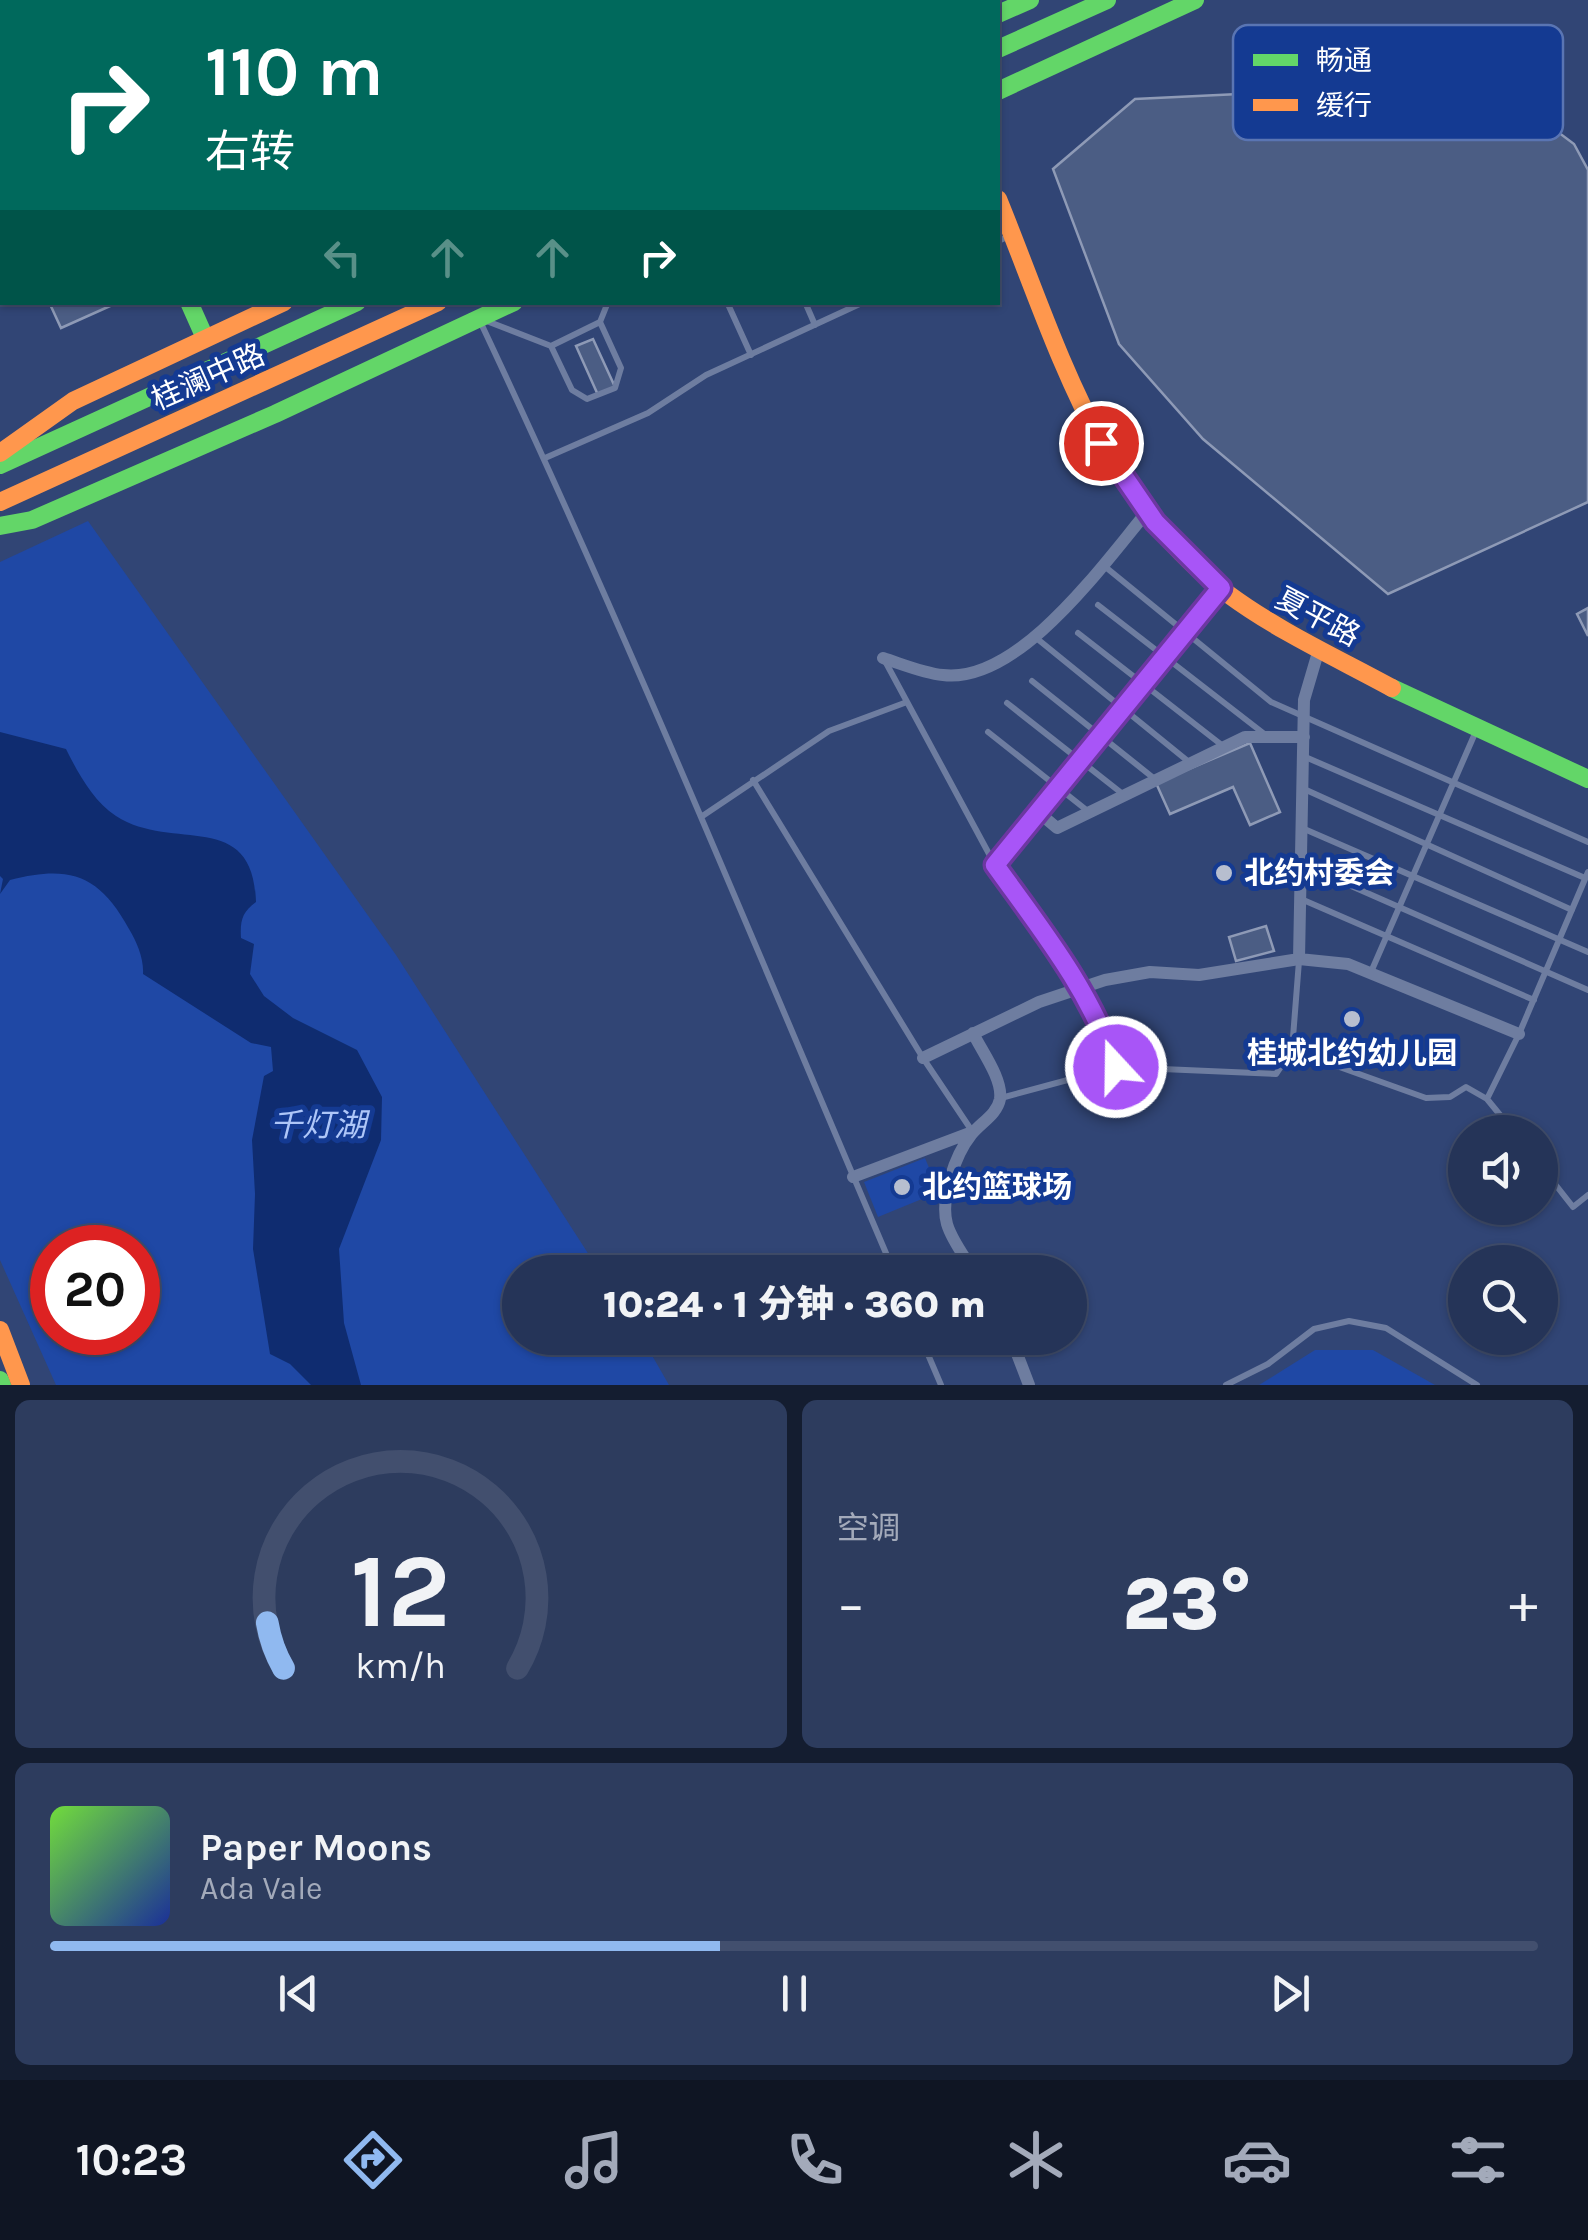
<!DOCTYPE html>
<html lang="zh">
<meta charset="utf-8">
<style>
body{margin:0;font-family:Karla,"Noto Sans SC",sans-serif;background:#2d3c5e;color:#f1f3f6;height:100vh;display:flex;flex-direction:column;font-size:38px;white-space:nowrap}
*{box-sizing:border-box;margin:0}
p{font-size:32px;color:#a3aaba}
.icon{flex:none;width:55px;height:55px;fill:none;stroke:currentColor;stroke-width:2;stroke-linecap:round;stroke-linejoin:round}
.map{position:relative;height:1385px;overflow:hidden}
.panel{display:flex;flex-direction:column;gap:15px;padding:15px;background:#141d30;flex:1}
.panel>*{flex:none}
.banner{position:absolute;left:0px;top:0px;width:1000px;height:305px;box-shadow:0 2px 8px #0004,0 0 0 2px #424f6e;background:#00695c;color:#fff;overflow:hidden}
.buttons{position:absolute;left:1448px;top:1115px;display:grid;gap:20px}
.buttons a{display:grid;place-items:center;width:110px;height:110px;border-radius:50%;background:#253458;box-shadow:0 2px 8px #0004,0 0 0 2px #424f6e;font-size:50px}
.speed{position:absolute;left:30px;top:1225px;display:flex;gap:20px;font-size:50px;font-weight:700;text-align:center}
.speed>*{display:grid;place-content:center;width:130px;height:130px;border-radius:50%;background:#253458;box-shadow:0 2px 8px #0004,0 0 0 2px #424f6e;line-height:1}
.speed .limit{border:15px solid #d22;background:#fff;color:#111}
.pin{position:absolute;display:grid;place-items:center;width:85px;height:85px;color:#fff;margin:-42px;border:5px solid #fff;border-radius:50%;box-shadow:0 2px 10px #0007}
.me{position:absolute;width:110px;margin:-55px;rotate:339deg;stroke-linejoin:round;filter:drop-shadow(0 0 8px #0008)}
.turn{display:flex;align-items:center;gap:35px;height:210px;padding:0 40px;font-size:45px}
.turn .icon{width:130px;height:130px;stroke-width:2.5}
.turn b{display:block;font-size:70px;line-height:85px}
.lanes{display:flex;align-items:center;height:95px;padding:0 40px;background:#0003;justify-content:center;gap:50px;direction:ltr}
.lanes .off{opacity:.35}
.big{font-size:75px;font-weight:800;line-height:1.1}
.panel .card{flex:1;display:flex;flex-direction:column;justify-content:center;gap:15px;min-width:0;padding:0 35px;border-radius:15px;background:#2d3c5e}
.panel .dial{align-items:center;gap:0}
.dial svg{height:260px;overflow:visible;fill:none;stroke:#424f6e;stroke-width:7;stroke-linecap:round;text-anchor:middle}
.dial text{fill:#f1f3f6;stroke:none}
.song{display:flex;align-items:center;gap:30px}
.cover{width:120px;height:120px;border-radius:15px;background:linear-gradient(135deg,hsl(100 70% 55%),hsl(230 70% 35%))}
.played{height:10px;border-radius:5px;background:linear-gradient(90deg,#90b9f0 45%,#424f6e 45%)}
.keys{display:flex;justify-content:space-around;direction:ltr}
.heat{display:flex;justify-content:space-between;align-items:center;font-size:55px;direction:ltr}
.panel .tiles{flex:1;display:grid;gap:15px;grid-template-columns:1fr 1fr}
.card:last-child{grid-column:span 2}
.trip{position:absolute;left:502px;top:1255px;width:585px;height:100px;border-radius:50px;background:#253458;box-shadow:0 2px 8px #0004,0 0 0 2px #424f6e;font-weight:800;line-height:100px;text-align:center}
.menu{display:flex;height:160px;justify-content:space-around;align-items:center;background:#0f1523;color:#a3aaba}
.menu .icon{width:70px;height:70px}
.menu .current{color:#90b9f0}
.menu b{font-size:45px;color:#f1f3f6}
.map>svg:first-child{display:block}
</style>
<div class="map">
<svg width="1588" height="1385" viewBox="0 0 1588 1385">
<rect width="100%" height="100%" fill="#314575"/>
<path fill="#1f48a5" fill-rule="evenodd" d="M88,521L396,955L600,1272H520V1338H642L669,1385H56L0,1260V562ZM52,1248H138V1332H52Z
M925,1158L939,1192L878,1217L864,1182Z
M1315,1350H1373L1435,1385H1259Z"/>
<path fill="#0f2c70" d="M0,732L66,749C78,773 93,801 116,816C173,853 253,807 256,902C242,912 240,921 241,938L254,944L250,974L264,996L293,1018L357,1050L382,1097L381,1140L339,1249L344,1323L361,1385H311L290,1364L270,1354L253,1249L255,1194L252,1140L264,1076L273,1071L271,1047L251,1043L143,974C144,959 137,942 129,929C99,874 69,865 10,880L0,894L3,879L0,876Z"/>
<path fill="#4b5d84" stroke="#8e9ab6" stroke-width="2.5" d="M405,0H578L580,2H402Z
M1381,62L1478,72L1574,144L1588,170V502L1388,594L1203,439L1119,344L1053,169L1135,99L1260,93Z
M2,128V197L0,192Z
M49,302H119L61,328Z
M593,339L615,387L598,395L576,346Z
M1588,608V636L1577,614Z
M1250,743L1280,812L1250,825L1233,787L1170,814L1156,783Z
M1266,926L1274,951L1236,961L1229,937Z"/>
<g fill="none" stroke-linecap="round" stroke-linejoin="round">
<path stroke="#6e7da0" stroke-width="6" d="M998,241L1012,235
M727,302L751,355
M805,302L815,325
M479,319C627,633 758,953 894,1272
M484,320L551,346L600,322L608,302
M551,346L572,390L587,399L615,388L621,368L600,322
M545,458L648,413L706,375L864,302
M1103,565L1271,702L1588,842
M1098,605L1267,736
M1078,633L1223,746
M1035,637L1189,762
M885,661L995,865L1082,987L1107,1039L1116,1067
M1032,681L1156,780
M1007,703L1124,795
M988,732L1089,812
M1303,756L1585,878
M753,780L923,1058L972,1131
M1304,789L1572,910
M701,817L829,731L907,702
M1302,828L1588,952
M1301,864L1588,990
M995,865L1219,591
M1301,899L1534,1000
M1299,961L1292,1050L1426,1098L1450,1097L1466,1087L1487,1099L1514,1132
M1371,972L1476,731
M1001,1098L1116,1067L1276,1074L1292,1050
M1487,1099L1519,1034L1588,872
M1540,1165L1573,1207L1588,1195
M921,1338L941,1385
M1226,1385L1268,1364L1314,1329L1349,1321L1386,1328L1477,1385"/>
<path stroke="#6e7da0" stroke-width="12" d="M0,90L2,89
M883,658C902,664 923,673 943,675C1019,684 1103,564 1147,512
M1038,812L1057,828L1245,737H1304
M1299,959L1304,700L1319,649
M973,1033C981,1050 1003,1079 1000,1099C997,1115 980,1123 971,1135C955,1155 940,1199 947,1224C952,1241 965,1257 974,1272
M923,1058L1039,1002L1105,980L1150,972L1199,975L1299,959L1348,964L1519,1034
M853,1177L972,1132
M1011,1338L1029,1385"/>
<path stroke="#63d668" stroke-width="18" d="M53,0L54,2
M899,0V2
M998,14L1030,0
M998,49L1107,0
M998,91L1195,0
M189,302L205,338
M0,465L357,302
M0,526L32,520L275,414L514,302
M1392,688L1588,779
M0,1380L2,1385"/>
<path stroke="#ff974d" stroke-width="18" d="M961,2L967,0
M998,199C1056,341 1098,497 1228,594C1278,631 1337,658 1392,688
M0,453L73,401L284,302
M0,502L438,302
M0,1330L21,1385"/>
</g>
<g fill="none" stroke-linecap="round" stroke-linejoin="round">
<g stroke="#6d37a1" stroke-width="25">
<path id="route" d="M1101,443L1155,522L1221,588L995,865C1041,929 1091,991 1116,1067"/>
</g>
<use href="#route" stroke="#a855f7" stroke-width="18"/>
</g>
<g fill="#b7becf" stroke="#143a92" stroke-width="4">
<circle cx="1224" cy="873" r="10"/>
<circle cx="1352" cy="1019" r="10"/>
<circle cx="902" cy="1187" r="10"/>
</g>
<g text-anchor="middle" stroke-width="10" stroke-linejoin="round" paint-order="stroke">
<g font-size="30" fill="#fff" stroke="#143a92">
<text transform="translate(208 377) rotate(-24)" y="10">桂澜中路</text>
<text transform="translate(1318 617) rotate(28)" y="10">夏平路</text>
</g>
<g font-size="30" font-weight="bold" fill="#fff" stroke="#143a92" text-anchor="start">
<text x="1244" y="883">北约村委会</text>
<text x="1352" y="1063" text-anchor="middle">桂城北约幼儿园</text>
<text x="922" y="1197">北约篮球场</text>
</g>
<g font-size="32" font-style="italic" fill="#aec6f8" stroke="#143a92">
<text x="318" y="1136">千灯湖</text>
</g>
</g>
<rect x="1233" y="25" width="330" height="115" rx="15" fill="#143a92" stroke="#5a75b3" stroke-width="2.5"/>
<rect x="1253" y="54" width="45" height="12" fill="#63d668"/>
<rect x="1253" y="99" width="45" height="12" fill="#ff974d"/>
<g font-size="28" fill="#fff">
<text x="1316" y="70">畅通</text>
<text x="1316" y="115">缓行</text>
</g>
</svg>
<div class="buttons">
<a><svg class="icon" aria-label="sound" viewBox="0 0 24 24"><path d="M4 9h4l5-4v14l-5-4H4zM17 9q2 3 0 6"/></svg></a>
<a><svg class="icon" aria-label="search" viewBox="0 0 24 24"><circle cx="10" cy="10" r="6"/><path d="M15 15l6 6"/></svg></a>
</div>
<div class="speed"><div class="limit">20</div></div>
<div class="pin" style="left:1101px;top:443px;background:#d93025"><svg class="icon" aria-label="arrive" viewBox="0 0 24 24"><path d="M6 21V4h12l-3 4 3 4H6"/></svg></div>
<svg class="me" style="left:1116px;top:1067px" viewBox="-20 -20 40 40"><circle r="17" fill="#a855f7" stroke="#fff" stroke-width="3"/><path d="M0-11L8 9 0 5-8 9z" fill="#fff"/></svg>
<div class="trip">10:24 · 1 分钟 · 360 m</div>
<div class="banner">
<div class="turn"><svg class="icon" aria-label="right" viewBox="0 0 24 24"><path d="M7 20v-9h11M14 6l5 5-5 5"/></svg><div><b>110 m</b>右转</div></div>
<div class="lanes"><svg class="icon off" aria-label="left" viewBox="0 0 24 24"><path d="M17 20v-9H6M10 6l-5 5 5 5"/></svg><svg class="icon off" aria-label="ahead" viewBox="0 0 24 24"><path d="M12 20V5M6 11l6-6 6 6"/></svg><svg class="icon off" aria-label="ahead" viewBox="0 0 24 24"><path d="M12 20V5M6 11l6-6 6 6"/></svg><svg class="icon" aria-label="right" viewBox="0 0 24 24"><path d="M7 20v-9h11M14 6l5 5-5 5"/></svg></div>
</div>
</div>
<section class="panel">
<div class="tiles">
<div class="card dial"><svg viewBox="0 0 100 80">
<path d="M14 69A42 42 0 1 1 86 69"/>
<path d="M14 69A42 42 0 0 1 9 55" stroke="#90b9f0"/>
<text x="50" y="56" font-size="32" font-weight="700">12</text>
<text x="50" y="72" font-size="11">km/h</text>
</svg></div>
<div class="card"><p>空调</p>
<div class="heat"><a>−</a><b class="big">23°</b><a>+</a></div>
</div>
<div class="card">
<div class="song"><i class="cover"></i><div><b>Paper Moons</b><p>Ada Vale</p></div></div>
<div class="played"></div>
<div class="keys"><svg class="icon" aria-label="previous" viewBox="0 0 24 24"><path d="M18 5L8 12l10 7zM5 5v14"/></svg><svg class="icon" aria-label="pause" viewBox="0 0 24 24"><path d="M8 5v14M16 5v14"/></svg><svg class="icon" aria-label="next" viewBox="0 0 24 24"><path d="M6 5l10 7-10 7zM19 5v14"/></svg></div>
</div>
</div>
</section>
<nav class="menu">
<b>10:23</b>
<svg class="icon current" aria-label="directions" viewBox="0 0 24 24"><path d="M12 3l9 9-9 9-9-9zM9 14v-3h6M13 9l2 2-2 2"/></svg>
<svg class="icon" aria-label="music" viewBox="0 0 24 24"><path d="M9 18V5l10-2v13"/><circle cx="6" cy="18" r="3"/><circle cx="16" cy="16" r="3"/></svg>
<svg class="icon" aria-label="phone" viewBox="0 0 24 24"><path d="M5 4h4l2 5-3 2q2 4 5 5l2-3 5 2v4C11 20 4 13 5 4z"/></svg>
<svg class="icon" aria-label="climate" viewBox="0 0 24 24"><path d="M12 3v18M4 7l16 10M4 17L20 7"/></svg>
<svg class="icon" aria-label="car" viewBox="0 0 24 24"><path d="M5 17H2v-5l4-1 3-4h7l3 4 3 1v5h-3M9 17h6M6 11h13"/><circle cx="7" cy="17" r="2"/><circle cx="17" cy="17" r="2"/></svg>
<svg class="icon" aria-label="filters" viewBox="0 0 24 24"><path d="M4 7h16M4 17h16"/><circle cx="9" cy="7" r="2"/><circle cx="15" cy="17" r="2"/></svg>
</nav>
